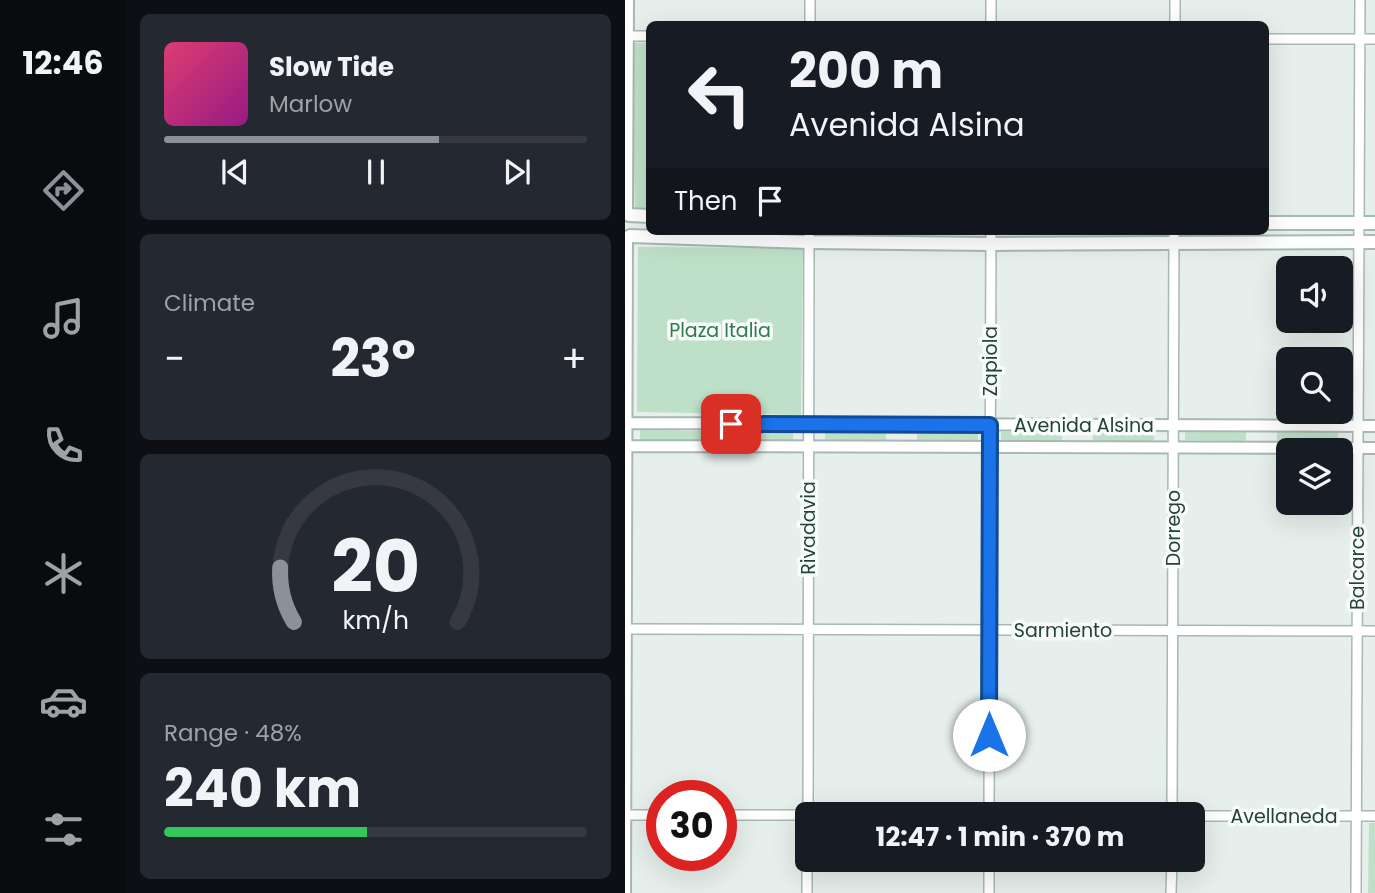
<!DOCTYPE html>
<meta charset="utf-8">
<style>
body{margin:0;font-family:Poppins,sans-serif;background:#242831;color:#f1f3f6;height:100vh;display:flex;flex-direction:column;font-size:26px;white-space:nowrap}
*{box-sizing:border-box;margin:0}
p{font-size:23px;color:#9ea1a6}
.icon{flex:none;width:38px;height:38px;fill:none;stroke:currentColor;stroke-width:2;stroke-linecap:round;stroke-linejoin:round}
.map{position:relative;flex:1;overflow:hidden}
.sheet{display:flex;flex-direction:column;gap:14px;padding:14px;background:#0d0f14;width:499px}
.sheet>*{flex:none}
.hud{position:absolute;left:21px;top:21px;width:623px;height:214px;border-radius:10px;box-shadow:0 7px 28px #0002;background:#171b24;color:#f1f3f6;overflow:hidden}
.tools{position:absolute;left:651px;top:256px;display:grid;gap:14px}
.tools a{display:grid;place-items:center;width:77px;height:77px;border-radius:10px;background:#171b24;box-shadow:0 7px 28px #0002;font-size:35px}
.speed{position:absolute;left:21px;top:780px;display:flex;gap:14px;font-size:35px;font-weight:700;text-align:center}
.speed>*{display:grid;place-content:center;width:91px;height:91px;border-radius:50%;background:#171b24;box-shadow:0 7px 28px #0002;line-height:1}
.speed .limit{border:10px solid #d22;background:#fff;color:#111}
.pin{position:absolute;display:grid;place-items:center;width:60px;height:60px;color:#fff;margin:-30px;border-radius:14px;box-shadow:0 4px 10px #0006}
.me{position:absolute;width:77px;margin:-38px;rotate:0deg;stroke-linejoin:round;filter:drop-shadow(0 0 5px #0008)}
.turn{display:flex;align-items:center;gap:24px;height:147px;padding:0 28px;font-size:32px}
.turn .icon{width:91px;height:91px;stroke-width:2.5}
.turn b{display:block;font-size:49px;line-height:60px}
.then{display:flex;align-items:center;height:66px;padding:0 28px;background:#0003;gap:14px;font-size:26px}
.big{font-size:52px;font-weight:700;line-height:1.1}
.sheet .tile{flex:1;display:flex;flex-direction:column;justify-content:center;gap:10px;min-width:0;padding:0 24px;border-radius:10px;background:#242831}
.sheet .dial{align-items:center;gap:0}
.dial svg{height:182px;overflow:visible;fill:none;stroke:#363941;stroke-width:7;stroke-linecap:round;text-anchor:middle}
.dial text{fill:#f1f3f6;stroke:none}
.song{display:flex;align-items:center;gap:21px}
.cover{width:84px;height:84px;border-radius:10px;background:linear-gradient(135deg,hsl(340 70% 55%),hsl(310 70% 35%))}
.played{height:7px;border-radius:4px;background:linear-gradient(90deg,#8c9099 65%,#363941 65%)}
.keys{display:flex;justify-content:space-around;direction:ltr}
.heat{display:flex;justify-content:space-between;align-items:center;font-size:38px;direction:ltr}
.charge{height:10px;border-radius:5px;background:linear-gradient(90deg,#34c759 48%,#363941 0)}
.trip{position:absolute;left:170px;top:802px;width:410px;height:70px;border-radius:10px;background:#171b24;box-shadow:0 7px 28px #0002;font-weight:700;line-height:70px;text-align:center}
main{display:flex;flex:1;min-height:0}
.tab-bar{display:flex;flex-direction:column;width:126px;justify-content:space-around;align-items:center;background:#090b0e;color:#9ea1a6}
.tab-bar .icon{width:49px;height:49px}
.tab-bar .active{color:#8c9099}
.tab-bar b{font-size:32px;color:#f1f3f6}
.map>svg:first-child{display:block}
</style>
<main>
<nav class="tab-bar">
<b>12:46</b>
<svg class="icon active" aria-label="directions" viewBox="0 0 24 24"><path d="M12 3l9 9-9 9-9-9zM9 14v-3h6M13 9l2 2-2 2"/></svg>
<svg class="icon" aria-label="music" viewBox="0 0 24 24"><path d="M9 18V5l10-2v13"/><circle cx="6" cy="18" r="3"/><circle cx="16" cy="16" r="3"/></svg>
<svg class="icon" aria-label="phone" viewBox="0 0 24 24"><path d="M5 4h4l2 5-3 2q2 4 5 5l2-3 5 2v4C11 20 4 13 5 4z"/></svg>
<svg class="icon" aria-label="climate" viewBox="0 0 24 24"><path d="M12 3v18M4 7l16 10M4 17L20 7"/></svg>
<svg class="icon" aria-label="car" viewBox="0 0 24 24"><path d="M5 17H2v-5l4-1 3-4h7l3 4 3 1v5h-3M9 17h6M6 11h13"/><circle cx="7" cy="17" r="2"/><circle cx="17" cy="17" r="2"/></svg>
<svg class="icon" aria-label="filters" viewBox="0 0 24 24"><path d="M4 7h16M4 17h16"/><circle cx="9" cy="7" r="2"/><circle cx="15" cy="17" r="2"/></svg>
</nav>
<section class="sheet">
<div class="tile">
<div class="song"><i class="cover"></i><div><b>Slow Tide</b><p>Marlow</p></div></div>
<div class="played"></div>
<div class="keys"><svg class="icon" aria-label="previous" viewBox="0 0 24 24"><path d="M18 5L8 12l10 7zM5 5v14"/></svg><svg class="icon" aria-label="pause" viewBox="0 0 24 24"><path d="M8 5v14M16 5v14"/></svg><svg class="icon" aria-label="next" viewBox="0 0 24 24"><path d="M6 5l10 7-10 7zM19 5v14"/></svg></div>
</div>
<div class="tile"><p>Climate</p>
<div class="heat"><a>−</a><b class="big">23°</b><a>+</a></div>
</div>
<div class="tile dial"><svg viewBox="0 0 100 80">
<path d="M14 69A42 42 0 1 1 86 69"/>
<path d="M14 69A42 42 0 0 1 8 45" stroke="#8c9099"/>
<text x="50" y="56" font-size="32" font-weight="700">20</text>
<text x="50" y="72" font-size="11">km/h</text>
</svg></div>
<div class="tile"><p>Range · 48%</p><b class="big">240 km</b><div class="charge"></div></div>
</section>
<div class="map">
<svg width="751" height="893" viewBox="0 0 751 893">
<rect width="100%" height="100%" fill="#e6efeb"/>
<path fill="#bfe0c8" d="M7,43H24V212H10Z
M13,247L178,248L176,415L12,412Z
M15,430L76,431V441L15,440Z
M107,430L168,431V441L107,440Z
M200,430H261V440H200Z
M292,430H353V440H292Z
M560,431H621V441L560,440Z
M652,431H713V441H652Z
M376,432H437V442L376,441Z
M468,432H529V442H468Z
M744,823H750V893H743Z"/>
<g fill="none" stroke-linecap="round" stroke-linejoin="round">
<g stroke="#a8b8b2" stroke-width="12">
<path id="minor" d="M185,24V0
M366,24V0
M550,24V0
M0,36H24
M640,39H751
M0,629L751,631
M183,814L184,231
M364,814L366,231
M547,814L549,231
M0,815H37
M96,815H182
M567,816H751
M182,893V859
M364,893V859
M546,893L547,859
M731,893L735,0"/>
</g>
<g stroke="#a8b8b2" stroke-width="14">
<path id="tertiary" d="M2,213L3,0
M0,423L751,426
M0,446L751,448
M0,893L2,240"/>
</g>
<g stroke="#a4bbb3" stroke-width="16">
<path id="secondary" d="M4,215L24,216
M640,223H751
M5,236L184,242L366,244L751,242"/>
</g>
<use href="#minor" stroke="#fff" stroke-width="9"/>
<use href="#tertiary" stroke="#fff" stroke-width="10"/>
<use href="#secondary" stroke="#fff" stroke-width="12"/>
</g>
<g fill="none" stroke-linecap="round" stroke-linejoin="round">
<g stroke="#114b97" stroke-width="18">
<path id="route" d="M106,424L365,425L364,735"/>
</g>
<use href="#route" stroke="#1a73e8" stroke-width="12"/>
</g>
<g text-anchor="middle" stroke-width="7" stroke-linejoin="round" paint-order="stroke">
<g font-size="19" fill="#2d7a4b" stroke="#f7fbf9">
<text x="95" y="337">Plaza Italia</text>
</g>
<g font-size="19" fill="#24423a" stroke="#f7fbf9">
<text transform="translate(365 361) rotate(-90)" y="7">Zapiola</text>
<text x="459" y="432">Avenida Alsina</text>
<text transform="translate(183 528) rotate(-90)" y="7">Rivadavia</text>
<text transform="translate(548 528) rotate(-90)" y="7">Dorrego</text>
<text transform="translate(732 568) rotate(-90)" y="7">Balcarce</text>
<text x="438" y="637">Sarmiento</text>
<text x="659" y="823">Avellaneda</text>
</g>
</g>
</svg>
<div class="tools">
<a><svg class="icon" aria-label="sound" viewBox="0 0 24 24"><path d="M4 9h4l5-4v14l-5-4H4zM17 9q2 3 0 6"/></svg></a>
<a><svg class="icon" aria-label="search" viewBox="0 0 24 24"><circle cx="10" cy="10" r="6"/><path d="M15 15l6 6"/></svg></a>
<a><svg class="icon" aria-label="layers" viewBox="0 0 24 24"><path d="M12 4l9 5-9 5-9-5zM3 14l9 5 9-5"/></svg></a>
</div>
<div class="speed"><div class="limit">30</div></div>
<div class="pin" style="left:106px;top:424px;background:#d93025"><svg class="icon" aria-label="arrive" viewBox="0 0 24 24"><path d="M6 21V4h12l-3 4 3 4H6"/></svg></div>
<svg class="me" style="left:364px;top:735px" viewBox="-20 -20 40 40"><circle r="19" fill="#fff"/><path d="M0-13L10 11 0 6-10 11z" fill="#1a73e8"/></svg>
<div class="trip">12:47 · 1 min · 370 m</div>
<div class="hud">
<div class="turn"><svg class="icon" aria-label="left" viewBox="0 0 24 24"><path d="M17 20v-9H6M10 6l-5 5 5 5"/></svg><div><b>200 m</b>Avenida Alsina</div></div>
<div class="then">Then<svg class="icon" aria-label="arrive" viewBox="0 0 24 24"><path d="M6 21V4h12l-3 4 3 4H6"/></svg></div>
</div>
</div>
</main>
